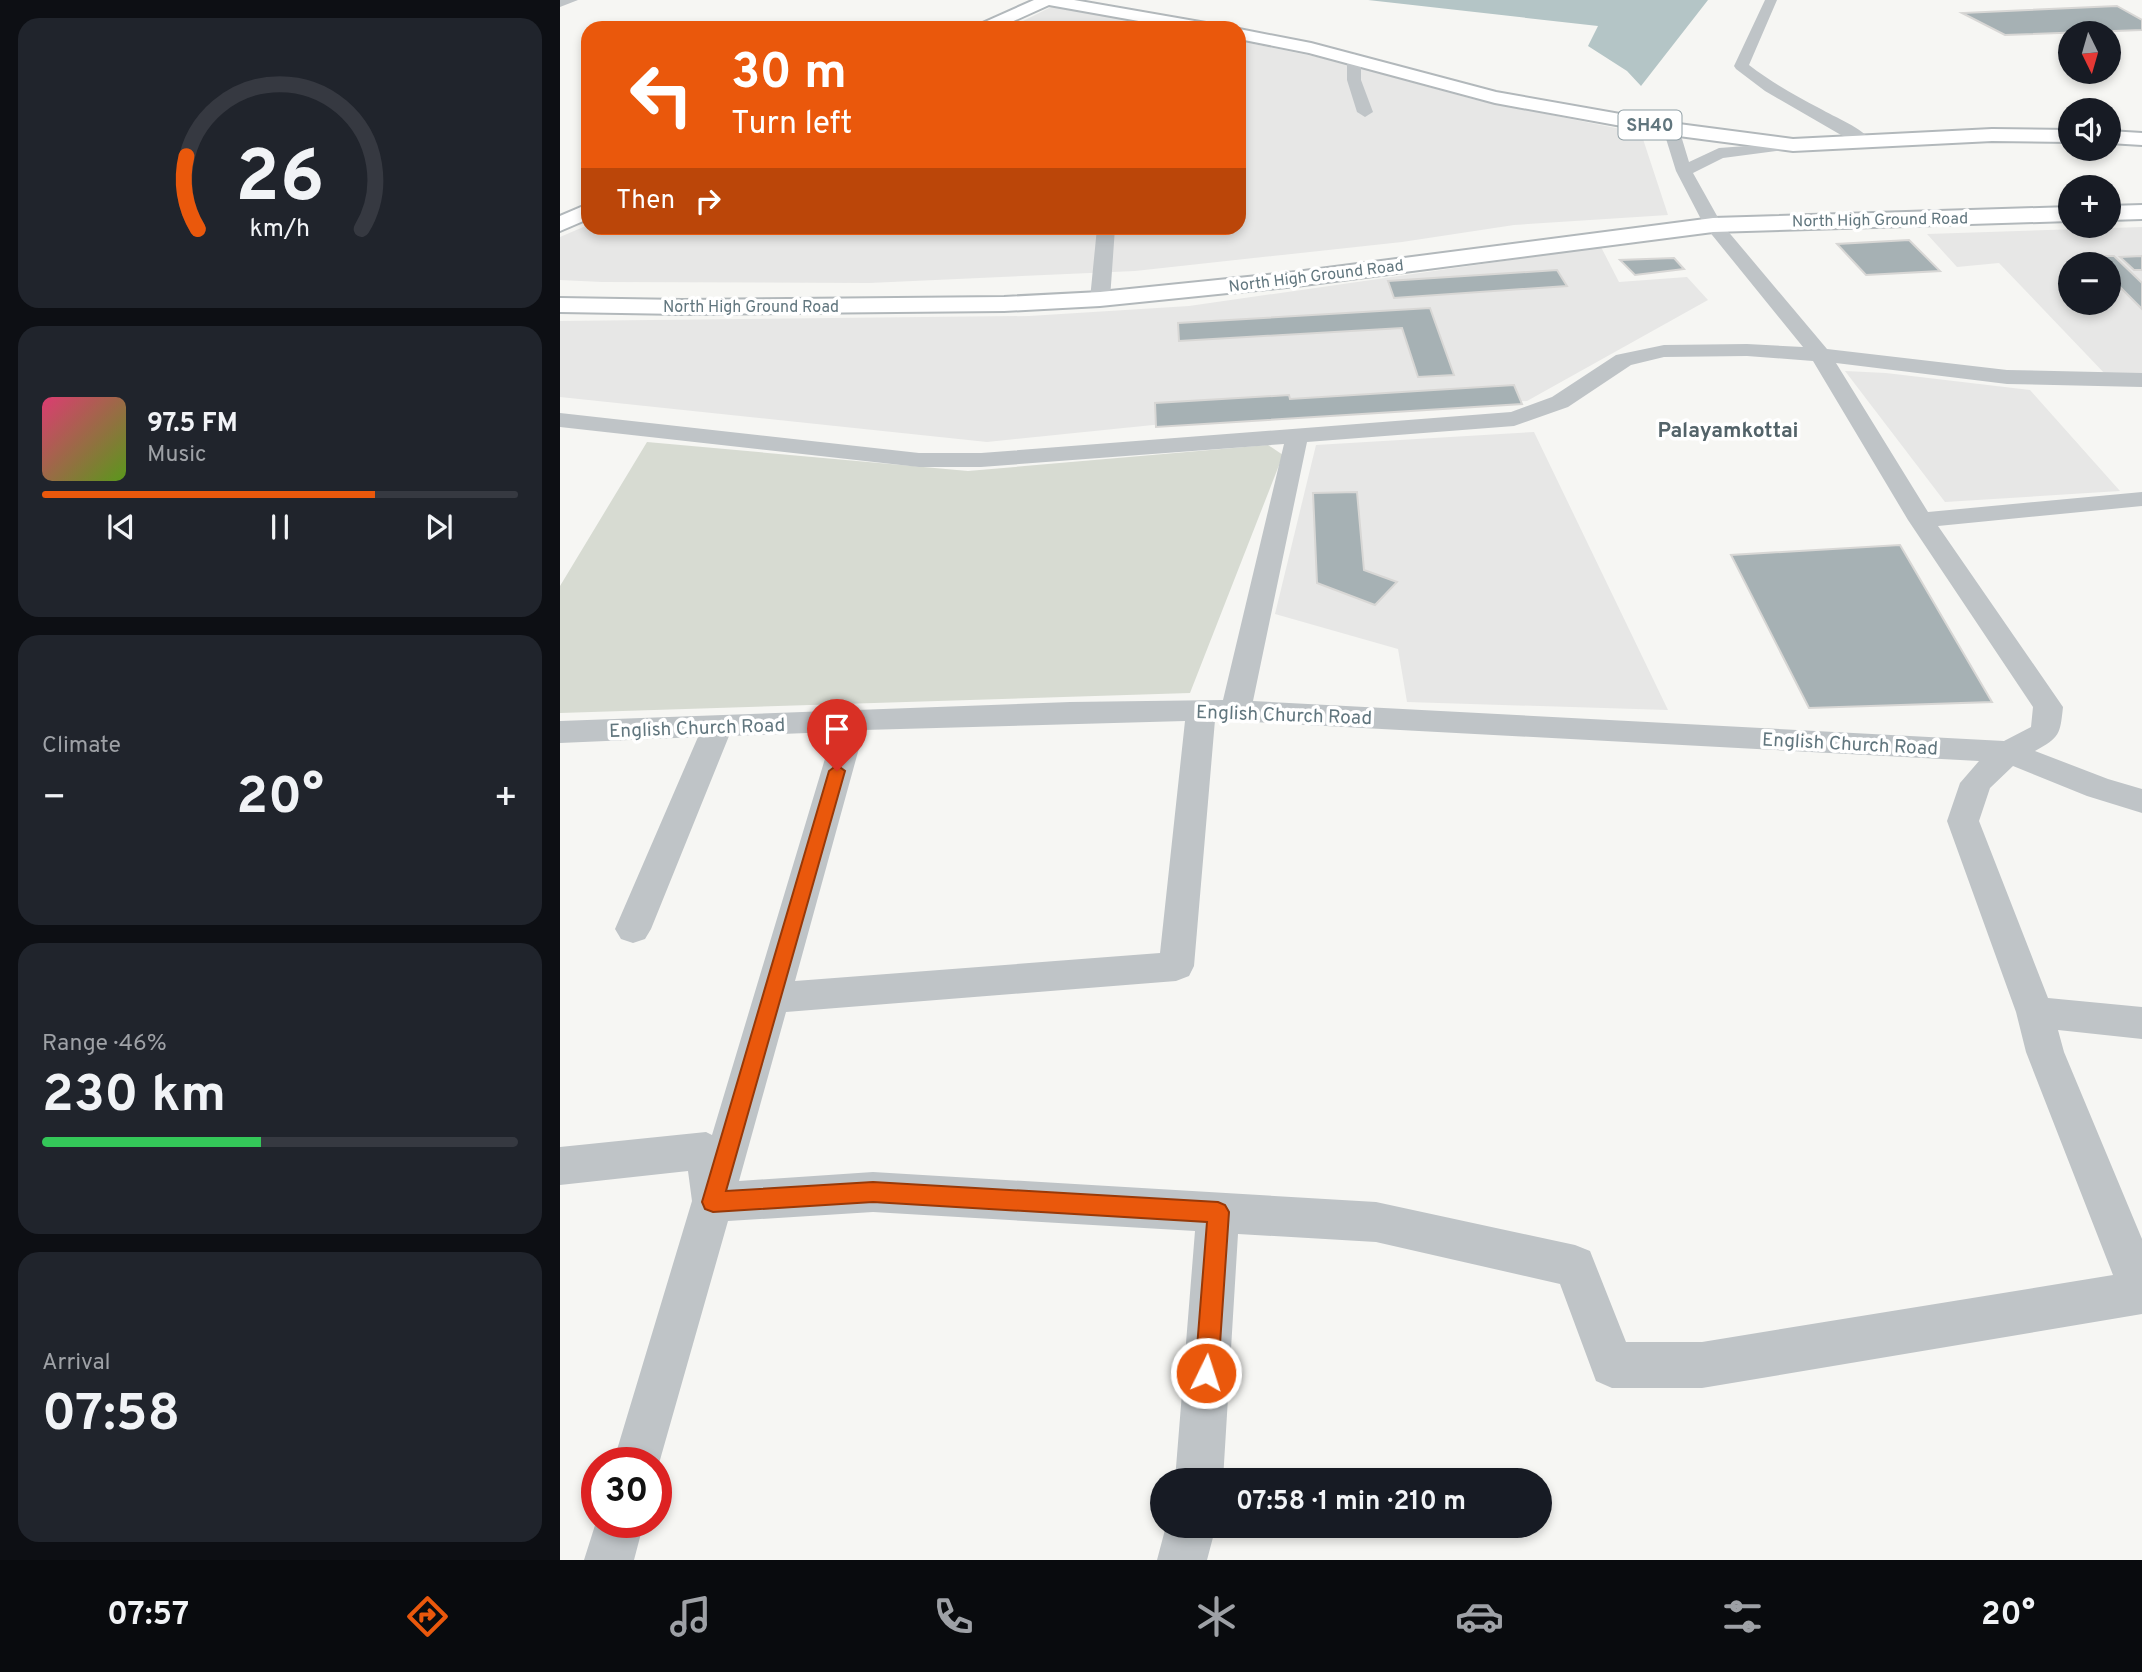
<!DOCTYPE html>
<meta charset="utf-8">
<style>
body{margin:0;font-family:Overpass,sans-serif;background:#20242c;color:#f1f3f6;height:100vh;display:flex;flex-direction:column;font-size:26px;white-space:nowrap}
*{box-sizing:border-box;margin:0}
p{font-size:23px;color:#9ea1a6}
.icon{flex:none;width:38px;height:38px;fill:none;stroke:currentColor;stroke-width:2;stroke-linecap:round;stroke-linejoin:round}
.map{position:relative;flex:1;overflow:hidden}
.panel{display:flex;flex-direction:column;gap:18px;padding:18px;background:#0d0f14;width:560px}
.panel>*{flex:none}
.hud{position:absolute;left:21px;top:21px;width:665px;height:214px;border-radius:21px;box-shadow:0 4px 10px #0003;background:#ea580c;color:#fff;overflow:hidden}
.needle{width:46px;rotate:175deg}
.buttons{position:absolute;left:1498px;top:21px;display:grid;gap:14px}
.buttons a{display:grid;place-items:center;width:63px;height:63px;border-radius:50%;background:#171b24;box-shadow:0 4px 10px #0003;font-size:35px}
.speed{position:absolute;left:21px;top:1447px;display:flex;gap:14px;font-size:35px;font-weight:700;text-align:center}
.speed>*{display:grid;place-content:center;width:91px;height:91px;border-radius:50%;background:#171b24;box-shadow:0 4px 10px #0003;line-height:1}
.speed .limit{border:10px solid #d22;background:#fff;color:#111}
.pin{position:absolute;display:grid;place-items:center;width:60px;height:60px;color:#fff;margin:-72px -30px;border-radius:50% 50% 50% 0;rotate:-45deg;box-shadow:0 0 7px #0007}
.pin .icon{rotate:45deg}
.me{position:absolute;width:77px;margin:-38px;rotate:4deg;stroke-linejoin:round;filter:drop-shadow(0 0 5px #0008)}
.turn{display:flex;align-items:center;gap:24px;height:147px;padding:0 35px;font-size:32px}
.turn .icon{width:91px;height:91px;stroke-width:2.5}
.turn b{display:block;font-size:49px;line-height:60px}
.then{display:flex;align-items:center;height:66px;padding:0 35px;background:#0003;gap:14px;font-size:26px}
.big{font-size:52px;font-weight:700;line-height:1.1}
.panel .tile{flex:1;display:flex;flex-direction:column;justify-content:center;gap:10px;min-width:0;padding:0 24px;border-radius:21px;background:#20242c}
.panel .dial{align-items:center;gap:0}
.dial svg{height:182px;overflow:visible;fill:none;stroke:#363941;stroke-width:7;stroke-linecap:round;text-anchor:middle}
.dial text{fill:#f1f3f6;stroke:none}
.song{display:flex;align-items:center;gap:21px}
.cover{width:84px;height:84px;border-radius:10px;background:linear-gradient(135deg,hsl(340 70% 55%),hsl(90 70% 35%))}
.played{height:7px;border-radius:4px;background:linear-gradient(90deg,#ea580c 70%,#363941 70%)}
.keys{display:flex;justify-content:space-around;direction:ltr}
.heat{display:flex;justify-content:space-between;align-items:center;font-size:38px;direction:ltr}
.charge{height:10px;border-radius:5px;background:linear-gradient(90deg,#34c759 46%,#363941 0)}
.trip{position:absolute;left:590px;top:1468px;width:402px;height:70px;border-radius:35px;background:#171b24;box-shadow:0 4px 10px #0003;font-weight:700;line-height:70px;text-align:center}
.tabs{display:flex;height:112px;justify-content:space-around;align-items:center;background:#090b0e;color:#9ea1a6}
.tabs .icon{width:49px;height:49px}
.tabs .current{color:#ea580c}
.tabs b{font-size:32px;color:#f1f3f6}
main{display:flex;flex:1;min-height:0}
.map>svg:first-child{display:block}
</style>
<main>
<section class="panel">
<div class="tile dial"><svg viewBox="0 0 100 80">
<path d="M14 69A42 42 0 1 1 86 69"/>
<path d="M14 69A42 42 0 0 1 9 37" stroke="#ea580c"/>
<text x="50" y="56" font-size="32" font-weight="700">26</text>
<text x="50" y="72" font-size="11">km/h</text>
</svg></div>
<div class="tile">
<div class="song"><i class="cover"></i><div><b>97.5 FM</b><p>Music</p></div></div>
<div class="played"></div>
<div class="keys"><svg class="icon" aria-label="previous" viewBox="0 0 24 24"><path d="M18 5L8 12l10 7zM5 5v14"/></svg><svg class="icon" aria-label="pause" viewBox="0 0 24 24"><path d="M8 5v14M16 5v14"/></svg><svg class="icon" aria-label="next" viewBox="0 0 24 24"><path d="M6 5l10 7-10 7zM19 5v14"/></svg></div>
</div>
<div class="tile"><p>Climate</p>
<div class="heat"><a>−</a><b class="big">20°</b><a>+</a></div>
</div>
<div class="tile"><p>Range · 46%</p><b class="big">230 km</b><div class="charge"></div></div>
<div class="tile"><p>Arrival</p><b class="big">07:58</b></div>
</section>
<div class="map">
<svg width="1582" height="1560" viewBox="0 0 1582 1560">
<rect width="100%" height="100%" fill="#f6f6f3"/>
<path fill="#e7e7e6" fill-rule="evenodd" d="M493,6L610,28H449Z
M679,41L772,60L916,100L1081,133L1108,215L954,225L842,242L575,271L309,283L42,282L0,280V237L28,225V228H679Z
M1582,227V376H1547L1439,263L1397,267L1367,234ZM1510,264H1549V303H1510Z
M1041,247L1059,282L1127,277L1148,300L967,401L593,425L427,442L0,397V321L469,316L629,306Z
M1285,371L1326,373L1470,390L1560,491L1385,502Z
M974,432L1108,710L847,702L838,649L715,614L756,445Z"/>
<path fill="#d7dbd2" d="M87,442L408,471L708,445L723,455L630,693L0,713V586Z"/>
<path fill="#b4c5c6" d="M808,0H1148L1081,86L1067,71L1028,46L1038,26Z"/>
<path fill="#a6b1b4" stroke="#d8d7d5" stroke-width="2" d="M1557,6L1582,20V30L1445,35L1402,13Z
M1349,240L1380,271L1306,275L1277,244Z
M1529,256H1554L1582,283V309L1549,276V264H1537Z
M1582,256V270H1574L1560,257Z
M1114,258L1124,269L1075,275L1060,260Z
M997,270L1007,286L834,298L828,281Z
M870,308L894,375L858,377L842,328L619,341L618,323Z
M954,385L962,404L596,427L595,403L729,395L730,399Z
M797,492L804,570L837,582L815,605L757,583L753,493Z
M1340,545L1432,702L1249,708L1171,555Z"/>
<g fill="none" stroke-linecap="round" stroke-linejoin="round">
<g stroke="#b2b8bb" stroke-width="4">
<path id="major" d="M474,0H514L646,23L654,28H618L489,5L438,28H416L418,25Z
M679,29L751,43L936,92L1111,123L1233,139L1432,129L1510,130V142L1432,141L1233,151L1111,135L935,103L749,53L679,39Z
M1549,131L1582,133V145L1549,143Z
M28,204V219L0,231V216Z
M1582,205V219L1549,220V206Z
M1510,207V221L1153,232L736,286L540,306L444,311L122,314L0,312V298L122,300L444,297L540,292L736,272L1153,218Z"/>
</g>
<path fill="#bfc4c7" fill-rule="evenodd" d="M0,0H18L0,7Z
M1205,0H1217L1189,65C1211,82 1234,95 1259,108C1276,118 1301,127 1314,143L1312,146H1300L1205,91L1176,69L1174,66Z
M794,54L801,58V80L813,112L805,117L797,112L787,80V58Z
M1111,124L1119,129L1129,162L1159,148L1239,142L1241,145L1239,148L1163,158L1133,173L1161,223L1267,349L1447,370L1582,373V387L1447,384L1276,363L1368,512L1582,492V506L1378,526L1503,707C1500,735 1500,737 1475,751L1548,779L1582,789V813L1527,796L1453,766L1430,788L1419,821L1488,998L1582,1007V1039L1498,1030L1504,1052L1582,1239V1314L1142,1388H1052L1036,1381L1000,1284L816,1242L678,1234L663,1480H615L635,1231L313,1212L168,1221L96,1474V1463H53L132,1201L128,1171L0,1185V1147L146,1132L152,1135L273,732L169,736L91,929L85,939L73,943L61,939L55,929L138,737L0,743V721L510,702L663,700L724,444L421,467H359L0,427V413L359,453H421L951,412L992,397L1056,355L1104,345L1187,344L1243,347L1144,225L1116,171L1103,129ZM1187,356L1253,361L1348,520L1473,707L1471,727L1444,741L693,701L747,442L954,426L1008,407L1071,365L1104,357ZM655,720L1419,761L1400,783L1387,821L1456,1012L1466,1052L1553,1275L1142,1342H1066L1030,1251L1015,1245L816,1202L313,1172L179,1181L226,1012L616,981L629,976L634,966ZM625,721L600,953L235,981L304,730Z
M537,228H555L550,299L547,303H533L530,299Z
M37,1519V1522H84L74,1560H24Z
M606,1526H656L647,1560H597Z"/>
<use href="#major" fill="#fff" fill-rule="evenodd"/>
</g>
<path fill="#ea580c" stroke="#983908" stroke-width="2" d="M277,765L285,771L166,1191L313,1182L658,1202L665,1205L669,1212L658,1373L655,1381L646,1385L638,1381L635,1373L647,1222L313,1202L153,1212L145,1209L142,1202L269,771Z"/>
<g text-anchor="middle" stroke-width="7" stroke-linejoin="round" paint-order="stroke">
<g font-size="16" fill="#61767e" stroke="#fff">
<text transform="translate(1320 219) rotate(-1)" y="6">North High Ground Road</text>
<text transform="translate(756 275) rotate(-7)" y="6">North High Ground Road</text>
<text x="191" y="312">North High Ground Road</text>
</g>
<rect fill="#fff" stroke="#909fa5" stroke-width="2" x="1058.5" y="110.5" width="63" height="29" rx="5"/>
<g font-size="18" font-weight="bold" fill="#61767e">
<text x="1090" y="131">SH40</text>
</g>
<g font-size="19" fill="#61767e" stroke="#fff">
<text transform="translate(724 714) rotate(2)" y="7">English Church Road</text>
<text transform="translate(137 727) rotate(-2)" y="7">English Church Road</text>
<text transform="translate(1290 743) rotate(3)" y="7">English Church Road</text>
</g>
<g font-size="21" font-weight="bold" fill="#536369" stroke="#fff">
<text x="1168" y="437">Palayamkottai</text>
</g>
</g>
</svg>
<div class="buttons">
<a><svg class="needle" viewBox="-14 -14 28 28"><path d="M0-13l5 13h-10z" fill="#e53935"/><path d="M0 13l5-13h-10z" fill="#9ea1a6"/></svg></a>
<a><svg class="icon" aria-label="sound" viewBox="0 0 24 24"><path d="M4 9h4l5-4v14l-5-4H4zM17 9q2 3 0 6"/></svg></a>
<a>+</a>
<a>−</a>
</div>
<div class="speed"><div class="limit">30</div></div>
<div class="pin" style="left:277px;top:771px;background:#d93025"><svg class="icon" aria-label="arrive" viewBox="0 0 24 24"><path d="M6 21V4h12l-3 4 3 4H6"/></svg></div>
<svg class="me" style="left:646px;top:1373px" viewBox="-20 -20 40 40"><circle r="17" fill="#ea580c" stroke="#fff" stroke-width="3"/><path d="M0-11L8 9 0 5-8 9z" fill="#fff"/></svg>
<div class="trip">07:58 · 1 min · 210 m</div>
<div class="hud">
<div class="turn"><svg class="icon" aria-label="left" viewBox="0 0 24 24"><path d="M17 20v-9H6M10 6l-5 5 5 5"/></svg><div><b>30 m</b>Turn left</div></div>
<div class="then">Then<svg class="icon" aria-label="right" viewBox="0 0 24 24"><path d="M7 20v-9h11M14 6l5 5-5 5"/></svg></div>
</div>
</div>
</main>
<nav class="tabs">
<b>07:57</b>
<svg class="icon current" aria-label="directions" viewBox="0 0 24 24"><path d="M12 3l9 9-9 9-9-9zM9 14v-3h6M13 9l2 2-2 2"/></svg>
<svg class="icon" aria-label="music" viewBox="0 0 24 24"><path d="M9 18V5l10-2v13"/><circle cx="6" cy="18" r="3"/><circle cx="16" cy="16" r="3"/></svg>
<svg class="icon" aria-label="phone" viewBox="0 0 24 24"><path d="M5 4h4l2 5-3 2q2 4 5 5l2-3 5 2v4C11 20 4 13 5 4z"/></svg>
<svg class="icon" aria-label="climate" viewBox="0 0 24 24"><path d="M12 3v18M4 7l16 10M4 17L20 7"/></svg>
<svg class="icon" aria-label="car" viewBox="0 0 24 24"><path d="M5 17H2v-5l4-1 3-4h7l3 4 3 1v5h-3M9 17h6M6 11h13"/><circle cx="7" cy="17" r="2"/><circle cx="17" cy="17" r="2"/></svg>
<svg class="icon" aria-label="filters" viewBox="0 0 24 24"><path d="M4 7h16M4 17h16"/><circle cx="9" cy="7" r="2"/><circle cx="15" cy="17" r="2"/></svg>
<b>20°</b>
</nav>
